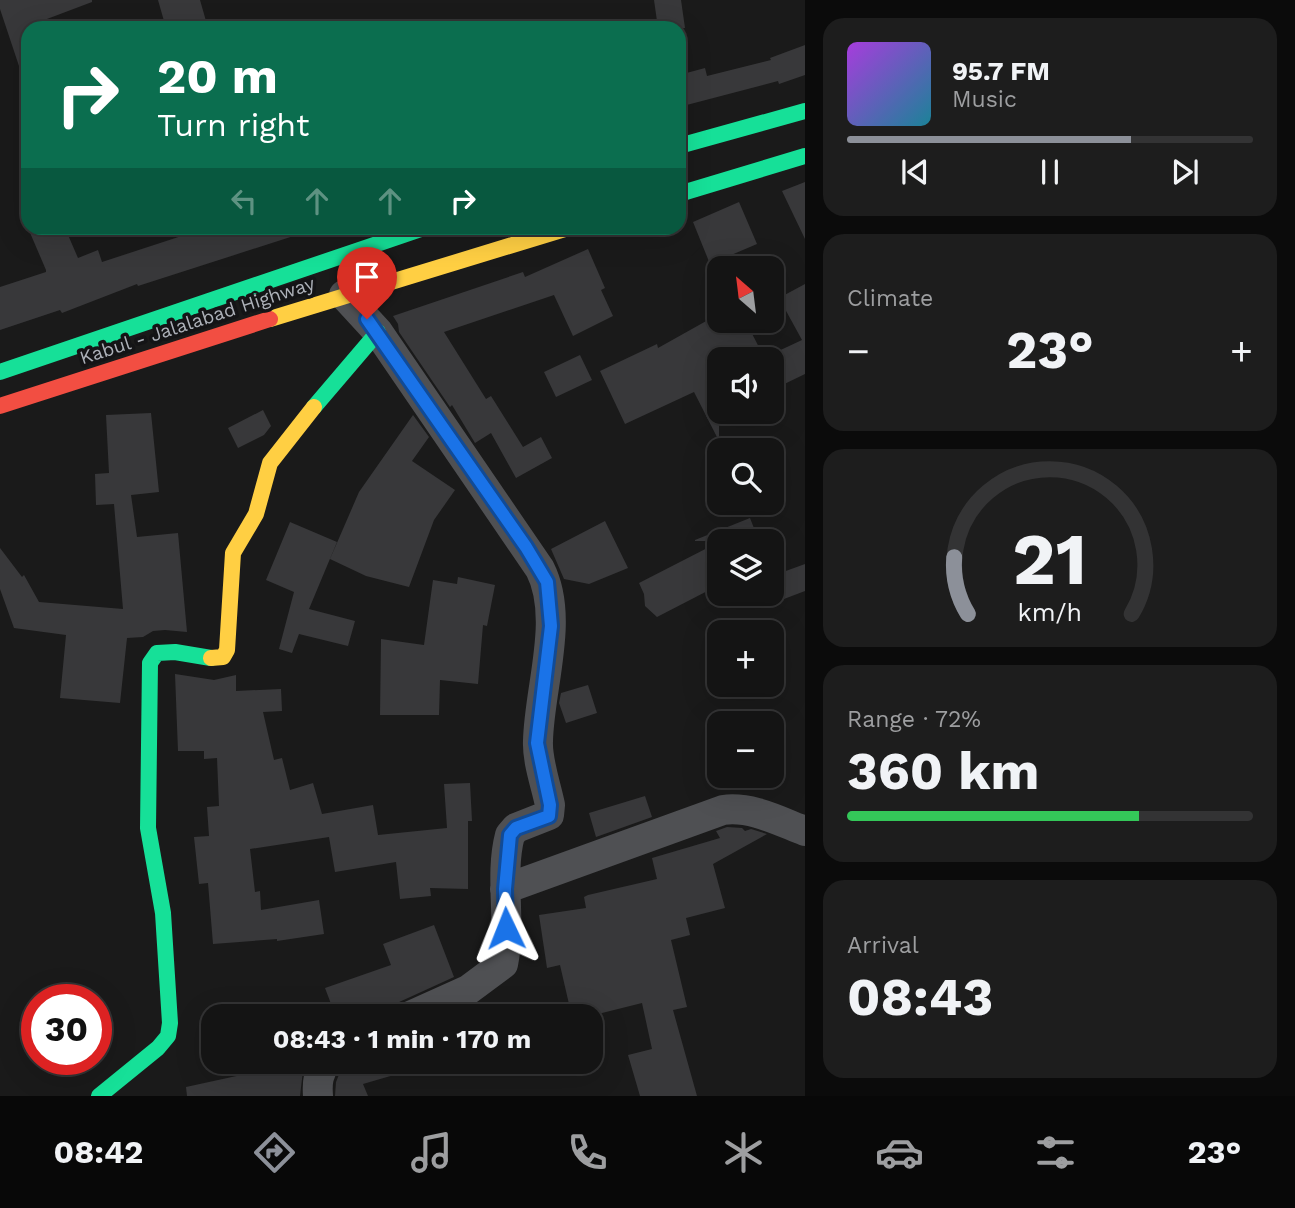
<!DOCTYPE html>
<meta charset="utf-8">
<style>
body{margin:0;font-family:"Work Sans",sans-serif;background:#1d1d1d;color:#f1f3f6;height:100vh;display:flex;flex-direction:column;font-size:26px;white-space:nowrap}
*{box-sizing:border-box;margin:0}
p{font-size:23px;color:#9d9ea0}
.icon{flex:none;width:38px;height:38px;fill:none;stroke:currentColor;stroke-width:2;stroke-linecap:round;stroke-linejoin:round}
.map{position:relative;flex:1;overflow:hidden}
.side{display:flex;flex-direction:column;gap:18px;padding:18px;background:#0b0b0b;width:490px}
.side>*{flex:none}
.banner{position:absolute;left:21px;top:21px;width:665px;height:214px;border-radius:21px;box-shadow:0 7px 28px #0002,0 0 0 2px #333334;background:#0b6e4f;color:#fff;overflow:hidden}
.needle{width:46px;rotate:332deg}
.buttons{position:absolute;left:707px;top:256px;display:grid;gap:14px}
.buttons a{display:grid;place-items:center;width:77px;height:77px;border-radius:14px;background:#141414;box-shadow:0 7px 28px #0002,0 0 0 2px #333334;font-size:35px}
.speed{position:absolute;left:21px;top:984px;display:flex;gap:14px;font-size:35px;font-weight:700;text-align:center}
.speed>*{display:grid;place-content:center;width:91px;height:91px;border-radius:50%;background:#141414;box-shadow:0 7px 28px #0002,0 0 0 2px #333334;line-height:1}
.speed .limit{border:10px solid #d22;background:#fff;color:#111}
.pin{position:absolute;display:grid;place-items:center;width:60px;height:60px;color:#fff;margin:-72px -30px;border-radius:50% 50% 50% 0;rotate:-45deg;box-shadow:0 0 7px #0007}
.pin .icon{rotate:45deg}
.me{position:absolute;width:77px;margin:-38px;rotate:358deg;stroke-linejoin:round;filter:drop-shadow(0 0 5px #0008)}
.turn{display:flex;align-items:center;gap:24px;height:147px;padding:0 21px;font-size:32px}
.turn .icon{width:91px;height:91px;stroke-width:2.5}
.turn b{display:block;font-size:49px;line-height:60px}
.lanes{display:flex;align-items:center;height:66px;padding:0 21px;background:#0003;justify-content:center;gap:35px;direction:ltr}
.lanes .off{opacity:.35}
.big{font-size:52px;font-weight:700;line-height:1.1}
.side .widget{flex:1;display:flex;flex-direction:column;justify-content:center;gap:10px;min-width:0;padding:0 24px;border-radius:21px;background:#1d1d1d}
.side .dial{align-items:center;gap:0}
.dial svg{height:182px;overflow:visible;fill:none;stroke:#333334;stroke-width:7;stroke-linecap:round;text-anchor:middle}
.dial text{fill:#f1f3f6;stroke:none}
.song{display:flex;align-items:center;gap:21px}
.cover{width:84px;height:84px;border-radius:10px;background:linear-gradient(135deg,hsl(280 70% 55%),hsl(190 70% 35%))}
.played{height:7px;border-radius:4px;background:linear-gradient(90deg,#8c9099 70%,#333334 70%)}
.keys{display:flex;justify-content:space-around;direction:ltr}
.heat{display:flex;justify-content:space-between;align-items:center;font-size:38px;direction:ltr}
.charge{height:10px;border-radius:5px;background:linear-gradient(90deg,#34c759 72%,#333334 0)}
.trip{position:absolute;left:201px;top:1004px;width:402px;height:70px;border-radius:21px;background:#141414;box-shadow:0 7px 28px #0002,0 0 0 2px #333334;font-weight:700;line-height:70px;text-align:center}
.tabs{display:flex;height:112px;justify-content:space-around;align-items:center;background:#080808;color:#9d9ea0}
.tabs .icon{width:49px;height:49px}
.tabs .active{color:#8c9099}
.tabs b{font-size:32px;color:#f1f3f6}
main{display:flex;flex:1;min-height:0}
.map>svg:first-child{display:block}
</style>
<main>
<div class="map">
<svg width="805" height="1096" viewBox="0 0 805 1096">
<rect width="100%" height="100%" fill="#1a1a1a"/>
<path fill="#38383a" d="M0,0H92V2L39,22L41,28H28V81H24L0,9Z
M158,0H200L208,28H166Z
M654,0H681L685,28H658Z
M805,45V75L779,84L778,81L679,107V75L705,68L707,76L771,60L770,58Z
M805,182V239L782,191Z
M739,202L757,244L710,264L693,222Z
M28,228H65L78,258L98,250L102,262L206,228H306V232L138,286L137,284L62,313L60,310L0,330V287L46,272V270Z
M588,249L605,288L601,290L613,316L573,336L554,295L444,332L486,399L491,396L523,447L541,437L552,458L516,478L491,433L475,443L452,405L450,407L399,332L398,324L393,316L523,272L525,277Z
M805,284V374L772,390V354L802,340L779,298Z
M708,320H745L765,359H719V441L694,392L625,424L600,371L657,344L658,348Z
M580,355L592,380L556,397L544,372Z
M263,410L271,426L264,435L238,448L228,428Z
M151,413L159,492L131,495L137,537L178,533L187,632L165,630L153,631L143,637L127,638L120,703L60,698L66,635L14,628L0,589V548L22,577L24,575L39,602L123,609L114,504L96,505L95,474L109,473L106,415Z
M413,415L429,437L412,461L455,490L434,520L409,587L366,576L330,559L359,492Z
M750,518L759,541H695V540Z
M605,521L628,568L589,584L564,579L551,549Z
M290,522L337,542L309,609L355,621L348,646L299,634L292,653L279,649L294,592L266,580Z
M719,542V585L657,617L645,606L644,594L639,583Z
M805,564V591L776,602L772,589V576Z
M458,577L495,585L487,626L483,625L478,684L440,680L439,715H380L381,639L424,645L433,580L457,584Z
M175,674L214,680L236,675V691L281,689L282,711L263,712L274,760L282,758L290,790L313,783L322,814L373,805L378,835L447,828L444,784L470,783L472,821H468V889L430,888L431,896L400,899L396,862L335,872L329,837L250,849L255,892L260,891L261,910L319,900L324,934L277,941V939L213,944L208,883L199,884L194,837L209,836L207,807L219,806L217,758L204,759V751H178Z
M588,685L597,713L566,723L559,703L561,693Z
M645,796L652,817L596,837L589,813Z
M727,827L742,828L745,831L751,829L767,834L713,864L725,908L686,918L690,935L671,940L687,1007L673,1010L697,1096H640L628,1055L652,1049L642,1003L586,1017H572L560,965L547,968L539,915L586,908L584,897L588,895L657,879L652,858L720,838L716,831Z
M434,925L454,977L386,1008L389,1017H336L325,988L391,965L383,944Z
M267,1062H304L300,1096H187L186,1087L269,1069Z
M344,1062H417L418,1068L363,1084L368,1096H335L336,1082Z"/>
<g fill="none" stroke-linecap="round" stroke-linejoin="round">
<path stroke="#4f5053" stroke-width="30" d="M344,295L378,332L540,569C565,618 539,688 538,741C537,761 546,785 550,805L549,815L516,828L510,835C499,877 512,922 503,964L468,990L408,1017
M505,889L723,810C751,806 779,821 805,831
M318,1096C317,1083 318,1072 327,1062"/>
<path stroke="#16e098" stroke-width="16" d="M679,146L805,111
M679,194L805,156
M0,372L424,228
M314,407L378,332
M99,1096L158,1048L168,1036L170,1023L163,913L148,828L150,663L157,653L175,652L211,658"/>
<path stroke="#ffcf43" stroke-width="16" d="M270,319L568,228
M211,658L223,657L227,650L233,553L256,514L270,463L314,407"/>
<path stroke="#f24e42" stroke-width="16" d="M0,406L270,319"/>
</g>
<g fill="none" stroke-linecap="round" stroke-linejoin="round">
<g stroke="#114b97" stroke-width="18">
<path id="route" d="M367,319L526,547L547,582L551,626L537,743L550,805L549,816L516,828L510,835L505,889L506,928"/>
</g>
<use href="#route" stroke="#1a73e8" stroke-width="12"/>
</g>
<g text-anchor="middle" stroke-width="7" stroke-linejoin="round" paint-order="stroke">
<g font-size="19" fill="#adb1b9" stroke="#141416">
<text transform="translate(197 320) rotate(-18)" y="7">Kabul - Jalalabad Highway</text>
</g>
</g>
</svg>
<div class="buttons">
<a><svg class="needle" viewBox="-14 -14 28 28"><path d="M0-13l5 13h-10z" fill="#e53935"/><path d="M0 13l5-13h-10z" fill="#9d9ea0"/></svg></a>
<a><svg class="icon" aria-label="sound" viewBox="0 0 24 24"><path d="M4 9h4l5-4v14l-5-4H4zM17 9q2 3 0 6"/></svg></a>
<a><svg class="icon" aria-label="search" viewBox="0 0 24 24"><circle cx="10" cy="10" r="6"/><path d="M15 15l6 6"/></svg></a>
<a><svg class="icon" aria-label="layers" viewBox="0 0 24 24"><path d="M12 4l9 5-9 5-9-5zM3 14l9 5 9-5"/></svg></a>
<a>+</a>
<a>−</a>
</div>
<div class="speed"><div class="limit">30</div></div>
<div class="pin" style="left:367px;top:319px;background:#d93025"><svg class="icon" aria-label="arrive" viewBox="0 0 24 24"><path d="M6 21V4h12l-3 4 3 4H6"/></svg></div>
<svg class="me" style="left:506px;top:928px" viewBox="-20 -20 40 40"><path d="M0-17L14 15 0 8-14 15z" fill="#1a73e8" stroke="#fff" stroke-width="4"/></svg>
<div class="trip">08:43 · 1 min · 170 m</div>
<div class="banner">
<div class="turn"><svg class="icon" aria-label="right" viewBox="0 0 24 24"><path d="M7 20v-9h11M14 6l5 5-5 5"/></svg><div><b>20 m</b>Turn right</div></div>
<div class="lanes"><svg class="icon off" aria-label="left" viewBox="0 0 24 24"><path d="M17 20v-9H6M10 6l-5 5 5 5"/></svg><svg class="icon off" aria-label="ahead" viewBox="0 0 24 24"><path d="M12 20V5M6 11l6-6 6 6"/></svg><svg class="icon off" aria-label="ahead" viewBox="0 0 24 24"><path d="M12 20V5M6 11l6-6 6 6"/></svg><svg class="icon" aria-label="right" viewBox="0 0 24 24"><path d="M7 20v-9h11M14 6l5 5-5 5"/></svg></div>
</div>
</div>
<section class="side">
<div class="widget">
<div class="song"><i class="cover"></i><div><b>95.7 FM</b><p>Music</p></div></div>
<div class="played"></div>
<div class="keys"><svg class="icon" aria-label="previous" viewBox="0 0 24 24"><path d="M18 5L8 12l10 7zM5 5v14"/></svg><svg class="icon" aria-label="pause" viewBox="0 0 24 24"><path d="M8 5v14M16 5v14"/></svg><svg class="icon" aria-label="next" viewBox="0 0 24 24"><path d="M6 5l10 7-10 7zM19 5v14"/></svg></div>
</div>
<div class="widget"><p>Climate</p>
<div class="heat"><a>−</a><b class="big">23°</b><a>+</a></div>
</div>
<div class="widget dial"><svg viewBox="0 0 100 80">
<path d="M14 69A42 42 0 1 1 86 69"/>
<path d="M14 69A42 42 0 0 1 8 44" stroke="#8c9099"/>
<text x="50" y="56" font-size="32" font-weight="700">21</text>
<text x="50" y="72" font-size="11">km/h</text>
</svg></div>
<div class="widget"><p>Range · 72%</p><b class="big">360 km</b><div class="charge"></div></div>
<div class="widget"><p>Arrival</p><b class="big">08:43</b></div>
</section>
</main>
<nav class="tabs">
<b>08:42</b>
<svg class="icon active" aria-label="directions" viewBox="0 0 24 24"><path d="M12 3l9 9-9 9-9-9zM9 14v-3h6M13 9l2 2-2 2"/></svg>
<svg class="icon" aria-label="music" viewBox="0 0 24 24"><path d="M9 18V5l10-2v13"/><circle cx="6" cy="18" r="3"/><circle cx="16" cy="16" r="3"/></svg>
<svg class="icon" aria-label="phone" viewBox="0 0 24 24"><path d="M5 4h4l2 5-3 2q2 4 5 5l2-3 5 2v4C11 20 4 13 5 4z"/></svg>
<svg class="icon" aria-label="climate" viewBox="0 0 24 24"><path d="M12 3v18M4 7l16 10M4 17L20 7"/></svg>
<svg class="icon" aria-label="car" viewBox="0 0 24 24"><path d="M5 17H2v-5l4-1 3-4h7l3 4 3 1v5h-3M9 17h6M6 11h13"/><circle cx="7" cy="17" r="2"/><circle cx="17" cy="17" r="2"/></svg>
<svg class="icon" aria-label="filters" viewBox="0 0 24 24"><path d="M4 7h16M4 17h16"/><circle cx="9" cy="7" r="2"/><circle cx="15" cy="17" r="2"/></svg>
<b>23°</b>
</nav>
